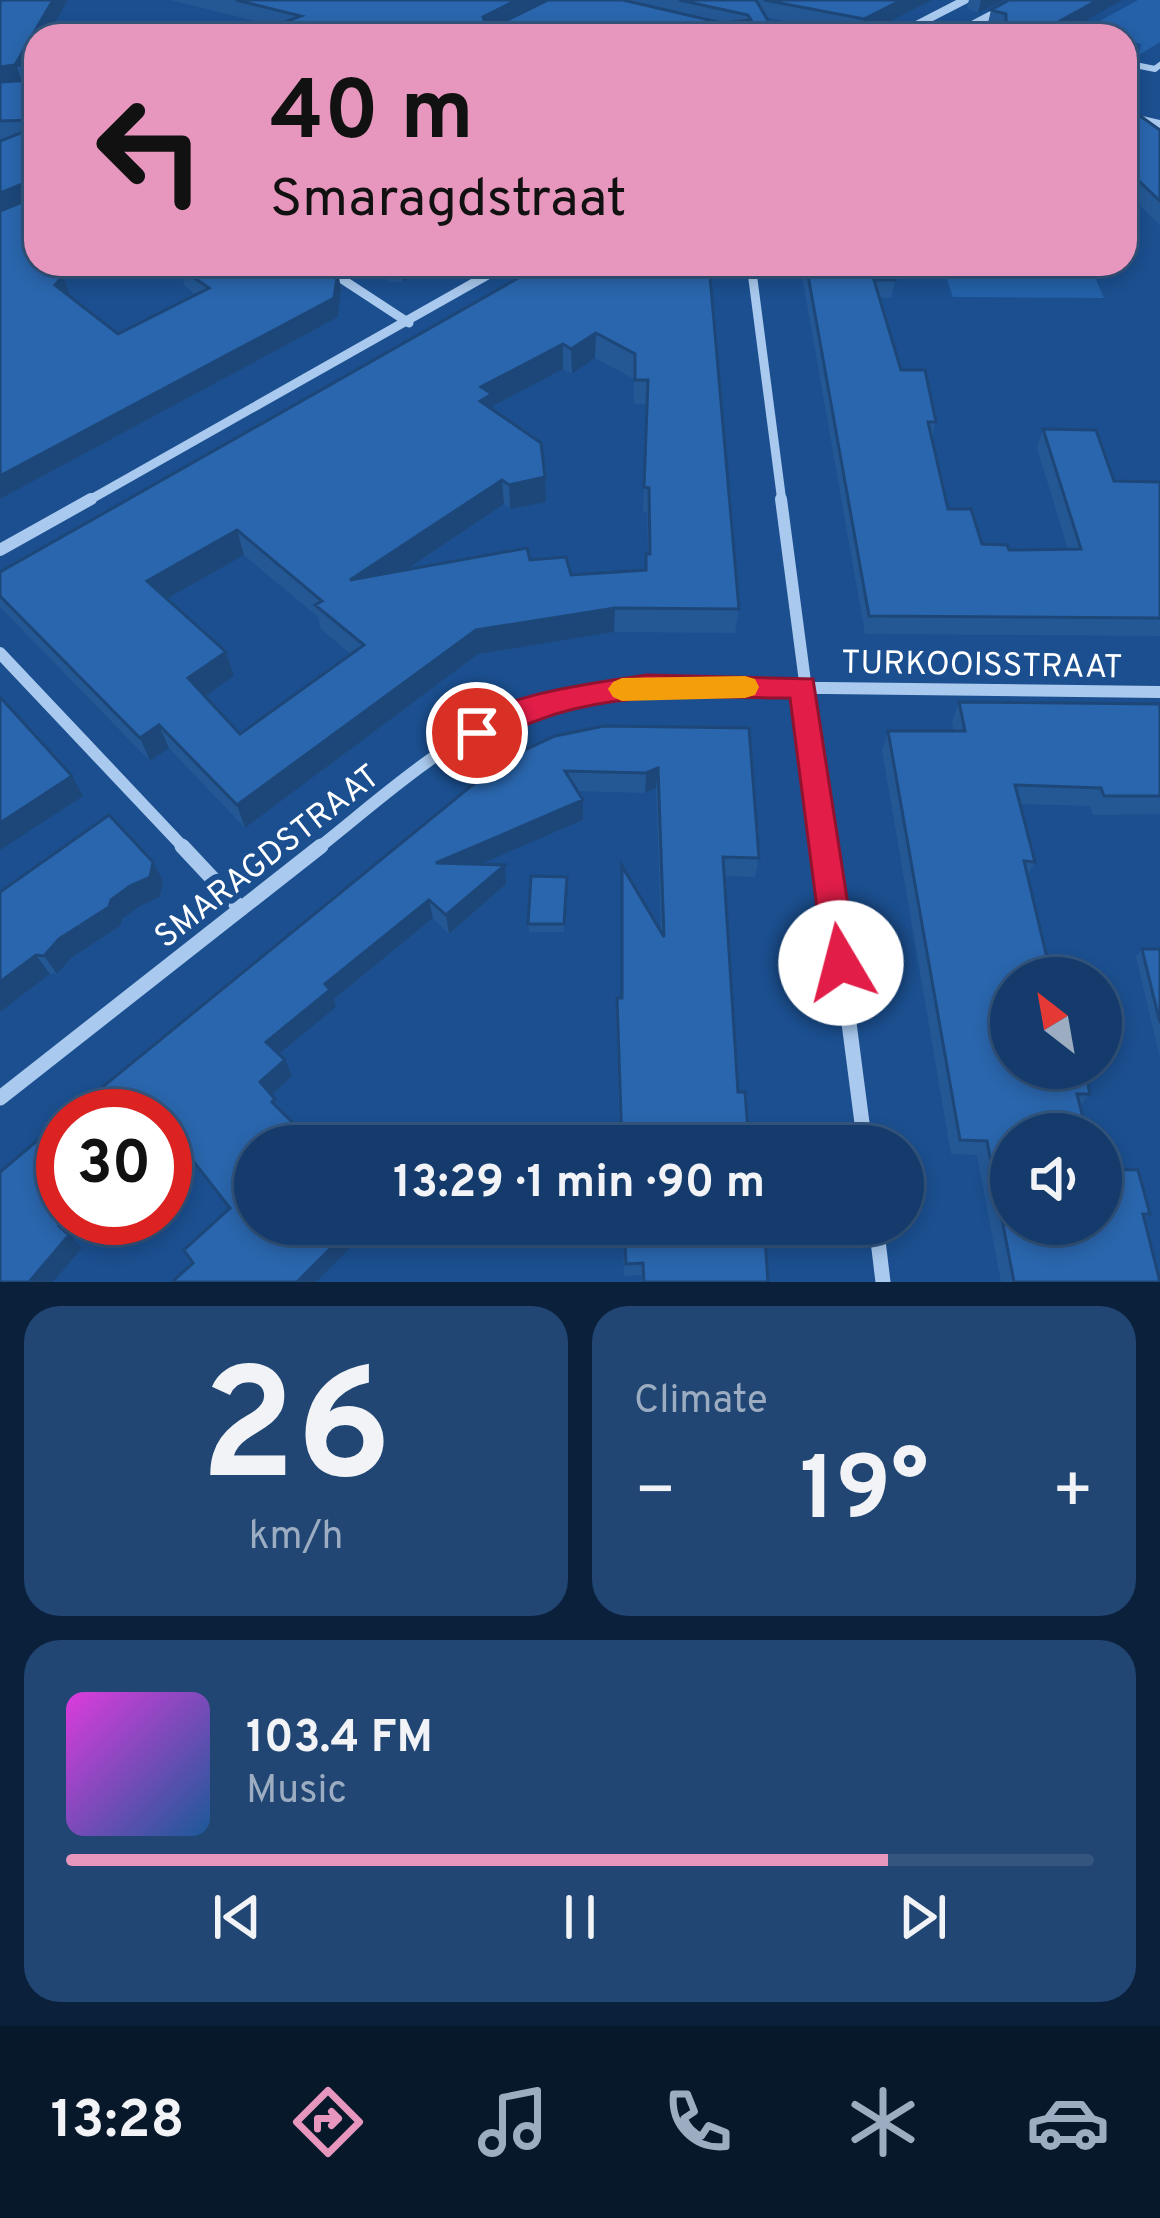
<!DOCTYPE html>
<meta charset="utf-8">
<style>
body{margin:0;font-family:Overpass,sans-serif;background:#214673;color:#f1f3f6;height:100vh;display:flex;flex-direction:column;font-size:45px;white-space:nowrap}
*{box-sizing:border-box;margin:0}
p{font-size:39px;color:#9dadc1}
.icon{flex:none;width:66px;height:66px;fill:none;stroke:currentColor;stroke-width:2;stroke-linecap:round;stroke-linejoin:round}
.map{position:relative;height:1282px;overflow:hidden}
.side{display:flex;flex-direction:column;gap:24px;padding:24px;background:#0b203b;flex:1}
.side>*{flex:none}
.top-card{position:absolute;left:24px;top:24px;width:1113px;height:252px;border-radius:36px;box-shadow:0 6px 18px #0003,0 0 0 3px #33557e;background:#e797bd;color:#111;overflow:hidden}
.needle{width:78px;rotate:329deg}
.buttons{position:absolute;left:990px;top:957px;display:grid;gap:24px}
.buttons a{display:grid;place-items:center;width:132px;height:132px;border-radius:50%;background:#143b6b;box-shadow:0 6px 18px #0003,0 0 0 3px #33557e;font-size:60px}
.speed{position:absolute;left:36px;top:1089px;display:flex;gap:24px;font-size:60px;font-weight:700;text-align:center}
.speed>*{display:grid;place-content:center;width:156px;height:156px;border-radius:50%;background:#143b6b;box-shadow:0 6px 18px #0003,0 0 0 3px #33557e;line-height:1}
.speed .limit{border:18px solid #d22;background:#fff;color:#111}
.pin{position:absolute;display:grid;place-items:center;width:102px;height:102px;color:#fff;margin:-51px;border:6px solid #fff;border-radius:50%;box-shadow:0 3px 12px #0007}
.me{position:absolute;width:132px;margin:-66px;rotate:352deg;stroke-linejoin:round;filter:drop-shadow(0 0 9px #0008)}
.turn{display:flex;align-items:center;gap:42px;height:252px;padding:0 48px;font-size:54px}
.turn .icon{width:156px;height:156px;stroke-width:2.5}
.turn b{display:block;font-size:84px;line-height:102px}
.big{font-size:90px;font-weight:700;line-height:1.1}
.side .widget{flex:1;display:flex;flex-direction:column;justify-content:center;gap:18px;min-width:0;padding:0 42px;border-radius:36px;background:#214673}
.side .dial{align-items:center;gap:0}
.dial b{font-size:156px;line-height:1}
.song{display:flex;align-items:center;gap:36px}
.cover{width:144px;height:144px;border-radius:18px;background:linear-gradient(135deg,hsl(300 70% 55%),hsl(210 70% 35%))}
.played{height:12px;border-radius:6px;background:linear-gradient(90deg,#e797bd 80%,#33557e 80%)}
.keys{display:flex;justify-content:space-around;direction:ltr}
.heat{display:flex;justify-content:space-between;align-items:center;font-size:66px;direction:ltr}
.side .tiles{flex:1;display:grid;gap:24px;grid-template-columns:1fr 1fr}
.widget:last-child{grid-column:span 2}
.trip{position:absolute;left:234px;top:1125px;width:690px;height:120px;border-radius:60px;background:#143b6b;box-shadow:0 6px 18px #0003,0 0 0 3px #33557e;font-weight:700;line-height:120px;text-align:center}
.dock{display:flex;height:192px;justify-content:space-around;align-items:center;background:#08182b;color:#9dadc1}
.dock .icon{width:84px;height:84px}
.dock .on{color:#e797bd}
.dock b{font-size:54px;color:#f1f3f6}
.map>svg:first-child{display:block}
</style>
<div class="map">
<svg width="1160" height="1282" viewBox="0 0 1160 1282">
<rect width="100%" height="100%" fill="#1b4f8f"/>
<path fill="#2461a8" d="M1138,0H1160V42L1139,55L1141,44L1125,40V36L1088,33L1089,27Z
M942,264H1089L1104,298L953,297Z"/>
<g fill="none" stroke-linecap="round" stroke-linejoin="round">
<path stroke="#a9c9ee" stroke-width="6" d="M1125,63L1155,69L1160,65"/>
<path stroke="#a9c9ee" stroke-width="8" d="M895,36L965,0
M951,36L1020,0"/>
<path stroke="#a9c9ee" stroke-width="9" d="M319,264L409,323
M751,264L782,502
M86,502L507,264"/>
<path stroke="#a9c9ee" stroke-width="12" d="M781,499L827,849
M0,550L91,499
M0,653L185,849
M317,849C378,801 437,745 509,715C553,698 601,693 647,686L1160,692"/>
<path stroke="#a9c9ee" stroke-width="15" d="M182,846L241,909
M826,846L865,1146
M0,1098L321,846
M876,1224L883,1282"/>
<path fill="#a9c9ee" fill-rule="evenodd" d="M1125,112L1160,120V128L1125,120Z"/>
</g>
<path fill="#245895" fill-rule="evenodd" d="M0,0H68L47,36H36L35,58L36,264H66L64,268L59,271L63,276L70,294L68,296L118,334L196,295L185,286L183,280L162,264H328L341,289L338,317L0,499V141L7,139H0Z
M170,0H932L861,36L766,17L777,36L275,26Z
M969,0H1005L978,13L967,8Z
M991,10L1059,36L988,23Z
M1125,105L1160,130V225L1133,199L1125,203Z
M363,264H436L403,282H390Z
M709,264L739,609L735,633L614,632L478,654L245,828L169,748L150,761L0,607V572ZM595,358L634,379V404H647L643,512H647L648,554H646L645,570L571,575L530,560L406,570L504,504L510,509L546,502L493,410V406L563,369L572,374ZM244,555L318,617L321,629L351,654L240,734L205,696L234,676L226,652L167,599Z
M800,264H892L895,280L891,298H879L901,370L936,422L932,438L948,509L982,544L1009,550L1068,549L1037,448L1043,429L1114,481L1160,482V636L865,634Z
M959,702L1160,704V814L1093,815L1090,806L1020,804L1035,862L1028,875L1048,962L1090,1094L1080,1106L1011,1224L1101,1169L1150,1214L1144,1219L1160,1282H1001L977,1155L951,1154L882,750L888,731H954L952,722Z
M604,726L759,858L755,877L724,876L738,1092L749,1146H620L616,1015L617,998H621L622,866L661,932L656,788L645,793L577,791L583,820L480,864L506,884L449,934L433,918L334,999L336,1007L279,1054L292,1076L271,1095L316,1282L193,1263L230,1209L179,1145L165,1158V1116L484,776L483,769Z
M567,877L564,932H529L528,924Z
M163,881L160,897L140,906L122,919L120,926L71,958L57,974H50L0,1012V892Z
M1142,949H1160V1058L1136,957Z
M623,1224H764L768,1282H642V1275L624,1276Z"/>
<path fill="#1d4779" d="M53,0H68L47,36H36V56L30,66L16,65L22,81L0,85V67Z
M517,0H549L484,34L483,17Z
M902,0H932L861,36L864,19Z
M981,0H1005L978,13Z
M1098,0H1122L1059,36H1033Z
M1139,181L1133,199L1125,203L1131,185Z
M27,182L34,200L0,213V193Z
M400,264H436L403,282Z
M338,271L341,289L338,317L0,499V476Z
M63,276L70,294L61,304L55,285Z
M596,333L595,358L572,374L571,349Z
M563,344V369L493,406L494,418L480,401L481,387Z
M545,477L546,502L510,509L509,485Z
M502,480L504,504L355,604L350,580Z
M237,530L244,555L156,605L147,581Z
M615,608L614,632L478,654L245,828L237,805L476,630Z
M226,652L234,676L197,702L188,678Z
M159,725L169,748L150,761L140,738Z
M658,768L656,788L645,793L646,773Z
M72,776L83,796L0,850V823Z
M583,800V820L439,882L436,863Z
M153,862L163,881L160,897L140,906L122,919L120,926L71,958L57,974L44,956L59,939L111,900Z
M505,865L506,884L449,934L446,915Z
M429,900L433,918L334,999L336,1007L274,1058L266,1042L325,984Z
M36,955L50,974L0,1012V982Z
M285,1060L292,1076L268,1098L260,1082Z
M169,1130L179,1145L165,1158V1134Z
M68,1218H97L73,1239L82,1248L53,1282H29L59,1226Z
M355,1224H374L316,1282H297Z"/>
<path fill="#2a66ad" stroke="#1d4779" stroke-width="3" fill-rule="evenodd" d="M0,0H53L15,65L0,67Z
M236,0H517L483,17L486,25L495,26L548,0H623L722,23L751,20L748,15L679,0H756L777,36H248L301,16Z
M764,0H902L864,19Z
M1009,0H1098L1033,36H974L983,23H1006V14L991,10Z
M119,26L130,36H92Z
M36,57V68L35,66L16,65Z
M36,77V120L0,121V82L33,80Z
M1125,105L1160,130V201L1139,181L1131,185L1125,182Z
M36,127V187L27,182L0,193V141Z
M36,192V264H53L63,276L55,285L118,334L209,288L180,268L184,266L181,264H328L338,271L334,298L0,476V211L34,197Z
M543,264H709L739,609L615,608L476,630L237,805L159,725L140,738L0,596V572ZM596,333L635,354V380H648L644,487L649,488L650,554H646V570L571,575L566,557L530,560L527,548L350,580L502,480L509,485L545,477L541,443L480,401L492,394L481,387L563,344L571,349ZM237,530L322,601L315,605L364,645L240,734L188,678L226,652L147,581Z
M806,264H892L895,280H874L901,370H925L936,422H928L948,509H971L982,544L1007,545L1009,550L1081,549L1043,429L1096,430L1114,481L1160,482V618L869,616Z
M0,697L72,776L0,823Z
M959,702L1160,704V796H1104L1101,788L1015,785L1035,862L1024,861L1048,962H1058L1062,978H1011V1068H1084L1090,1094H1077L1087,1134H1011V1224H1101V1169L1138,1170L1150,1214H1143L1160,1282H1014L987,1141L960,1140L888,731H965Z
M604,726L749,728L759,858L723,857L738,1092H745L749,1146H622L617,998H622V866L664,937L658,768L646,773L565,771L583,800L436,863L505,865L446,915L429,900L325,984L330,990L266,1042L285,1060L260,1082L275,1099L272,1102L316,1146H255V1224H355L297,1282H172L193,1263L184,1250L230,1208L169,1130L165,1134V1116H67L492,769H483L555,736Z
M109,815L153,862L150,877L130,886L111,900L109,907L59,939L44,956L36,955L0,982V892Z
M531,876L567,877L564,924H528Z
M1142,949H1160V1023Z
M63,1119V1218H68L59,1226L69,1235L29,1282H0V1172Z
M364,1124L387,1146H340Z
M624,1224H764L768,1282H644L643,1263L626,1264Z"/>
<path fill="#e11d48" stroke="#92132f" stroke-width="3" d="M647,675L813,679L857,963L852,974L841,979L829,974L824,963L790,698C718,698 645,691 574,709C538,717 510,733 477,744L466,741L462,733C482,695 607,681 647,675Z"/>
<path fill="#f59e0b" d="M745,676L755,679L759,687L755,695L745,698L622,701L613,697L608,689L613,682L622,678Z"/>
<g text-anchor="middle" stroke-width="12" stroke-linejoin="round" paint-order="stroke">
<g font-size="33" fill="#fff" stroke="#1b4f8f">
<text transform="translate(982 663) rotate(1)" y="12">TURKOOISSTRAAT</text>
<text transform="translate(266 855) rotate(-38)" y="12">SMARAGDSTRAAT</text>
</g>
</g>
</svg>
<div class="buttons">
<a><svg class="needle" viewBox="-14 -14 28 28"><path d="M0-13l5 13h-10z" fill="#e53935"/><path d="M0 13l5-13h-10z" fill="#9dadc1"/></svg></a>
<a><svg class="icon" aria-label="sound" viewBox="0 0 24 24"><path d="M4 9h4l5-4v14l-5-4H4zM17 9q2 3 0 6"/></svg></a>
</div>
<div class="speed"><div class="limit">30</div></div>
<div class="pin" style="left:477px;top:733px;background:#d93025"><svg class="icon" aria-label="arrive" viewBox="0 0 24 24"><path d="M6 21V4h12l-3 4 3 4H6"/></svg></div>
<svg class="me" style="left:841px;top:963px" viewBox="-20 -20 40 40"><circle r="19" fill="#fff"/><path d="M0-13L10 11 0 6-10 11z" fill="#e11d48"/></svg>
<div class="trip">13:29 · 1 min · 90 m</div>
<div class="top-card">
<div class="turn"><svg class="icon" aria-label="left" viewBox="0 0 24 24"><path d="M17 20v-9H6M10 6l-5 5 5 5"/></svg><div><b>40 m</b>Smaragdstraat</div></div>
</div>
</div>
<section class="side">
<div class="tiles">
<div class="widget dial"><b>26</b><p>km/h</p></div>
<div class="widget"><p>Climate</p>
<div class="heat"><a>−</a><b class="big">19°</b><a>+</a></div>
</div>
<div class="widget">
<div class="song"><i class="cover"></i><div><b>103.4 FM</b><p>Music</p></div></div>
<div class="played"></div>
<div class="keys"><svg class="icon" aria-label="previous" viewBox="0 0 24 24"><path d="M18 5L8 12l10 7zM5 5v14"/></svg><svg class="icon" aria-label="pause" viewBox="0 0 24 24"><path d="M8 5v14M16 5v14"/></svg><svg class="icon" aria-label="next" viewBox="0 0 24 24"><path d="M6 5l10 7-10 7zM19 5v14"/></svg></div>
</div>
</div>
</section>
<nav class="dock">
<b>13:28</b>
<svg class="icon on" aria-label="directions" viewBox="0 0 24 24"><path d="M12 3l9 9-9 9-9-9zM9 14v-3h6M13 9l2 2-2 2"/></svg>
<svg class="icon" aria-label="music" viewBox="0 0 24 24"><path d="M9 18V5l10-2v13"/><circle cx="6" cy="18" r="3"/><circle cx="16" cy="16" r="3"/></svg>
<svg class="icon" aria-label="phone" viewBox="0 0 24 24"><path d="M5 4h4l2 5-3 2q2 4 5 5l2-3 5 2v4C11 20 4 13 5 4z"/></svg>
<svg class="icon" aria-label="climate" viewBox="0 0 24 24"><path d="M12 3v18M4 7l16 10M4 17L20 7"/></svg>
<svg class="icon" aria-label="car" viewBox="0 0 24 24"><path d="M5 17H2v-5l4-1 3-4h7l3 4 3 1v5h-3M9 17h6M6 11h13"/><circle cx="7" cy="17" r="2"/><circle cx="17" cy="17" r="2"/></svg>
</nav>
